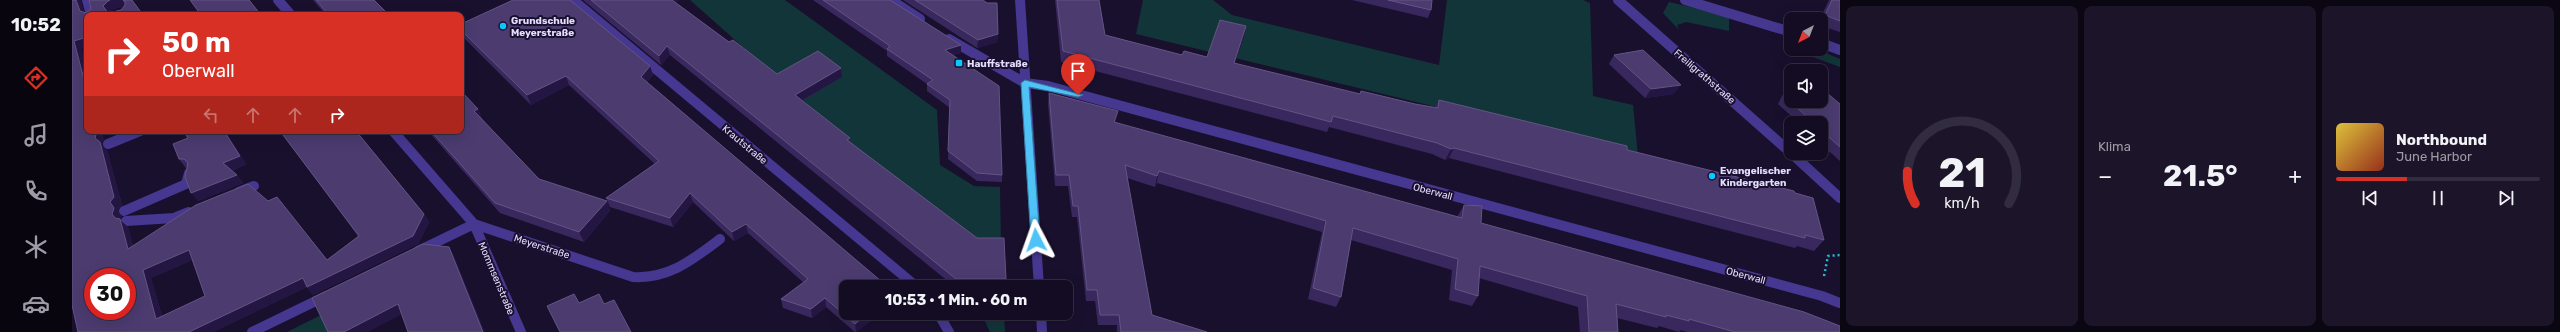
<!DOCTYPE html>
<html lang="de">
<meta charset="utf-8">
<style>
body{margin:0;font-family:Rubik,sans-serif;background:#1c152a;color:#f1f3f6;height:100vh;display:flex;flex-direction:column;font-size:15px;white-space:nowrap}
*{box-sizing:border-box;margin:0}
p{font-size:13px;color:#9d9ba5}
.icon{flex:none;width:22px;height:22px;fill:none;stroke:currentColor;stroke-width:2;stroke-linecap:round;stroke-linejoin:round}
.map{position:relative;flex:1;overflow:hidden}
.details{display:flex;flex-direction:column;gap:6px;padding:6px;background:#0a0713;width:720px}
.details>*{flex:none}
.banner{position:absolute;left:12px;top:12px;width:380px;height:122px;border-radius:8px;box-shadow:0 4px 16px #0002,0 0 0 1px #322c40;background:#d93025;color:#fff;overflow:hidden}
.needle{width:26px;rotate:222deg}
.fabs{position:absolute;left:1712px;top:12px;display:grid;gap:8px}
.fabs a{display:grid;place-items:center;width:44px;height:44px;border-radius:8px;background:#130c22;box-shadow:0 4px 16px #0002,0 0 0 1px #322c40;font-size:20px}
.speed{position:absolute;left:12px;top:268px;display:flex;gap:8px;font-size:20px;font-weight:700;text-align:center}
.speed>*{display:grid;place-content:center;width:52px;height:52px;border-radius:50%;background:#130c22;box-shadow:0 4px 16px #0002,0 0 0 1px #322c40;line-height:1}
.speed .limit{border:6px solid #d22;background:#fff;color:#111}
.pin{position:absolute;display:grid;place-items:center;width:34px;height:34px;color:#fff;margin:-41px -17px;border-radius:50% 50% 50% 0;rotate:-45deg;box-shadow:0 0 4px #0007}
.pin .icon{rotate:45deg}
.me{position:absolute;width:44px;margin:-22px;rotate:356deg;stroke-linejoin:round;filter:drop-shadow(0 0 3px #0008)}
.turn{display:flex;align-items:center;gap:14px;height:84px;padding:0 12px;font-size:18px}
.turn .icon{width:52px;height:52px;stroke-width:2.5}
.turn b{display:block;font-size:28px;line-height:34px}
.lanes{display:flex;align-items:center;height:38px;padding:0 12px;background:#0003;justify-content:center;gap:20px;direction:ltr}
.lanes .off{opacity:.35}
.big{font-size:30px;font-weight:700;line-height:1.1}
.details .tile{flex:1;display:flex;flex-direction:column;justify-content:center;gap:6px;min-width:0;padding:0 14px;border-radius:8px;background:#1c152a}
.details .dial{align-items:center;gap:0}
.dial svg{height:104px;overflow:visible;fill:none;stroke:#322c40;stroke-width:7;stroke-linecap:round;text-anchor:middle}
.dial text{fill:#f1f3f6;stroke:none}
.song{display:flex;align-items:center;gap:12px}
.cover{width:48px;height:48px;border-radius:6px;background:linear-gradient(135deg,hsl(50 70% 55%),hsl(10 70% 35%))}
.played{height:4px;border-radius:2px;background:linear-gradient(90deg,#d93025 35%,#322c40 35%)}
.keys{display:flex;justify-content:space-around;direction:ltr}
.heat{display:flex;justify-content:space-between;align-items:center;font-size:22px;direction:ltr}
.details .tiles{flex:1;display:grid;gap:6px;grid-template-columns:repeat(3,1fr)}
.trip{position:absolute;left:767px;top:280px;width:234px;height:40px;border-radius:8px;background:#130c22;box-shadow:0 4px 16px #0002,0 0 0 1px #322c40;font-weight:700;line-height:40px;text-align:center}
main{display:flex;flex:1;min-height:0}
.menu{display:flex;flex-direction:column;width:72px;justify-content:space-around;align-items:center;background:#08050e;color:#9d9ba5}
.menu .icon{width:28px;height:28px}
.menu .selected{color:#d93025}
.menu b{font-size:18px;color:#f1f3f6}
.map>svg:first-child{display:block}
</style>
<main>
<nav class="menu">
<b>10:52</b>
<svg class="icon selected" aria-label="directions" viewBox="0 0 24 24"><path d="M12 3l9 9-9 9-9-9zM9 14v-3h6M13 9l2 2-2 2"/></svg>
<svg class="icon" aria-label="music" viewBox="0 0 24 24"><path d="M9 18V5l10-2v13"/><circle cx="6" cy="18" r="3"/><circle cx="16" cy="16" r="3"/></svg>
<svg class="icon" aria-label="phone" viewBox="0 0 24 24"><path d="M5 4h4l2 5-3 2q2 4 5 5l2-3 5 2v4C11 20 4 13 5 4z"/></svg>
<svg class="icon" aria-label="climate" viewBox="0 0 24 24"><path d="M12 3v18M4 7l16 10M4 17L20 7"/></svg>
<svg class="icon" aria-label="car" viewBox="0 0 24 24"><path d="M5 17H2v-5l4-1 3-4h7l3 4 3 1v5h-3M9 17h6M6 11h13"/><circle cx="7" cy="17" r="2"/><circle cx="17" cy="17" r="2"/></svg>
</nav>
<div class="map">
<svg width="1768" height="332" viewBox="0 0 1768 332">
<rect width="100%" height="100%" fill="#19102e"/>
<path fill="#123539" d="M618,0H713L865,110L868,165L902,186L928,187L929,247L903,242L790,153Z
M1071,0H1141L1160,15L1367,65L1375,0H1511L1518,3L1521,96L1561,105L1566,156L1064,34Z
M1597,2L1653,15L1657,17V31L1614,22L1605,25L1607,30L1591,13Z
M1719,49H1744L1768,59V67Z
M909,313H932L933,332H918Z
M251,314L258,332H215Z"/>
<g fill="none" stroke-linecap="round" stroke-linejoin="round">
<path stroke="#27bfc9" stroke-width="2.5" stroke-dasharray="2 3" stroke-linecap="butt" d="M1752,276L1756,256L1768,255"/>
<path stroke="#463790" stroke-width="10" d="M15,0L19,15
M36,144L68,131
M167,192L182,186
M52,211L114,184L117,173
M54,221L102,218L117,212"/>
<path stroke="#463790" stroke-width="10" d="M206,0L219,15
M501,0L845,287
M819,0L848,19
M948,0L967,287
M1613,0L1719,32
M877,39L953,83L976,86L1750,296L1768,303
M1749,43L1768,50
M321,131L402,224L561,277C597,279 620,260 648,239
M402,224L449,332
M346,251L402,224
M866,313L877,332
M969,313L970,332
M180,332L254,296"/>
<path stroke="#463790" stroke-width="10" d="M1546,0L1719,153
M1719,153L1768,198"/>
</g>
<path fill="#39285d" fill-rule="evenodd" d="M17,0H60L9,49L15,73V131L32,139L30,145L35,150L50,205L46,210L49,217L48,220L56,227L61,246L255,260L286,236L208,131H284L352,214L357,222L346,244L241,295L235,287L141,332H6L9,2L12,13H14L19,9ZM52,6L49,10L39,12L42,9ZM120,260L133,296L90,316L79,278Z
M241,0H302L317,15H254Z
M511,0H607L603,2L657,42L705,74L769,68L770,77L730,101L779,142L934,279V287H883L598,55L589,65Z
M741,0H818L889,53L881,55L930,175V182L905,181L876,159L878,108L855,91V84L815,56V51Z
M831,0H911L926,34L925,42L905,48Z
M983,0H1027L1033,35L1110,55L1135,57L1174,26L1172,37L1162,63L1287,94L1289,91L1343,104L1363,108L1367,100L1723,193L1752,240L1742,251L1725,246L1723,248L1377,158L1373,160L1360,154L1257,127L1255,132L989,62Z
M1280,0H1360L1359,10L1356,18Z
M1757,0H1768V32L1749,26V19H1748Z
M389,24L578,66L581,75L575,82L774,313H809L784,332H783L754,307L740,318L711,308L709,299L732,283L676,233L662,241L621,202L601,227L538,207L534,198L583,164L497,85L459,105L389,35Z
M1542,55L1602,94L1573,98L1537,64Z
M1719,83L1768,104V161L1749,144V123H1727L1706,104L1713,90Z
M977,93L1044,123L1385,217L1392,205L1409,223L1768,332H1615L1609,330L1607,332L1587,326L1585,328L1545,318L1546,332H1508L1506,307L1407,278L1406,296L1400,306L1377,300L1380,270L1279,240L1269,297L1264,307L1236,299L1250,232L1085,183L1083,187L1055,178L1080,315L1135,332H1045V325H1026L1023,301H1014L1005,217H1000L996,186H983L976,104Z
M406,109L410,119L467,179L535,201L538,211L512,242L428,213L356,131H389Z
M111,131H153L174,164L160,171L165,175L171,183L126,201L115,167L114,168L107,159L116,138Z"/>
<path fill="#241643" d="M4,0H9V2L14,19L8,11Z
M38,0H50L55,6L42,9L38,15L31,6L36,1Z
M596,0H607L597,5Z
M1174,26L1172,37L1159,74L1162,63Z
M926,34L925,42L905,48L906,40Z
M15,37V47L9,49L15,73V91L2,41Z
M889,45V53L873,57V50Z
M595,46L598,55L589,65L587,56Z
M578,66L581,75L571,86L569,77Z
M769,68L770,77L724,104L723,95Z
M494,76L497,85L459,105L455,95Z
M1609,85L1602,94L1573,98L1579,89Z
M406,109L410,119L407,121L402,111Z
M1046,111L1044,123L1042,122Z
M25,131H30L32,139L30,145L35,150L50,205L46,210L49,217L48,220L56,227L64,257L56,249L43,218L40,214L38,202L23,138Z
M152,131H153L174,164L158,172L151,163Z
M1382,148L1377,158L1373,160L1379,149Z
M1087,171L1085,183L1083,187L1085,176Z
M165,175L171,183L126,201L119,193Z
M618,193L621,202L601,227L598,218Z
M535,201L538,211L512,242L507,232Z
M352,214L357,222L346,244L241,295L235,287L141,332H117L231,278Z
M674,224L676,233L662,241L660,232Z
M377,247L382,256L413,332H411Z
M117,250L124,258L79,278L93,327L84,319L71,270Z
M753,298L754,307L740,318L739,309Z
M326,304L332,313L296,332H272Z
M796,313H809L784,332L783,324Z"/>
<path fill="#4b3b6f" stroke="#645485" fill-rule="evenodd" d="M0,0H4L8,11L14,13L19,9L17,0H38L36,1L31,6L36,13L49,10L53,5V1L51,0H60L71,15H15V37L2,41L15,91V131H25L23,138L28,142L42,197L38,202L42,208L40,214L43,218L48,219L56,249L124,205L176,184L196,201L205,197L255,260L287,236L208,131H284L352,214L341,236L235,287L231,278L117,332H6L0,305ZM117,250L133,296L84,319L71,270ZM21,277H55V311H21Z
M118,0H177L189,15H129Z
M244,0H302L317,15H257Z
M441,0H498L578,66L569,77L816,287H774V313H796L783,324L753,298L739,309L709,299L736,279L674,224L660,232L618,193L598,218L534,198L587,161L494,76L455,95L389,30V24Z
M519,0H600L657,42L661,40L705,74L746,51L769,68L723,95L778,138L775,140L905,238H932L934,279H884L595,46L587,56Z
M751,0H818L889,45L873,50L927,86L930,175L905,173L876,151L878,100L855,84L861,80L815,49L818,46Z
M843,0H911L915,3H925L926,34L906,40Z
M985,0H1027L1033,35L1110,55L1112,51L1135,57L1148,20L1174,26L1162,63L1288,94L1289,91L1343,104L1366,108L1367,100L1555,146V150L1722,191L1723,193L1741,198L1752,240L1733,235V238L1382,148L1379,149L1365,143L1261,116L1259,122L991,51Z
M1316,0H1360L1359,10Z
M1760,0H1768V21L1753,15Z
M1571,50L1609,85L1579,89L1542,55Z
M1719,83V101H1749V88L1768,104V147L1749,130V123H1742L1713,97Z
M389,91L406,109L402,111L467,179L535,201L507,232L423,203L359,131H389Z
M977,93L1046,111L1042,122L1390,218L1392,205L1410,206L1409,223L1732,312L1768,326V332H1663L1617,319V321L1594,315V317L1544,304L1546,332H1517L1515,296L1408,266L1406,296L1383,289L1386,259L1281,228L1269,297L1241,288L1254,221L1087,171L1085,176L1053,165L1080,315L1135,332H1049L1047,315H1028L1025,290H1015L1006,206H1001L997,175H984Z
M111,131H152L168,156L151,163L165,175L119,193L113,177L116,163L112,159H107L101,144L116,138Z
M351,244L377,247L411,332H336L326,304L272,332H256L240,298Z
M502,294L507,303L527,294L532,304L542,300L559,332H488L475,306Z"/>
<path fill="#4fc3f7" stroke="#337fa1" d="M953,80L1011,95L1006,97L957,87L968,240L964,244L959,240L949,83Z"/>
<g fill="#09c8ff" stroke="#19102e" stroke-width="1.5">
<circle cx="431" cy="26" r="4"/>
<rect x="883" y="59" width="8" height="8" rx="2"/>
<circle cx="1640" cy="176" r="4"/>
</g>
<g text-anchor="middle" stroke-width="4" stroke-linejoin="round" paint-order="stroke">
<g font-size="10" font-weight="bold" fill="#e5ddff" stroke="#19102e" text-anchor="start">
<text x="439" y="24">Grundschule<tspan x="439" dy="12">Meyerstraße</tspan></text>
<text x="895" y="67">Hauffstraße</text>
<text x="1648" y="174">Evangelischer<tspan x="1648" dy="12">Kindergarten</tspan></text>
</g>
<g font-size="10" fill="#e5ddff" stroke="#19102e">
<text transform="translate(1633 76) rotate(41)" y="4">Freiligrathstraße</text>
<text transform="translate(673 144) rotate(40)" y="4">Krautstraße</text>
<text transform="translate(1361 191) rotate(15)" y="4">Oberwall</text>
<text transform="translate(470 246) rotate(18)" y="4">Meyerstraße</text>
<text transform="translate(1674 275) rotate(15)" y="4">Oberwall</text>
<text transform="translate(425 278) rotate(67)" y="4">Mommsenstraße</text>
</g>
</g>
</svg>
<div class="fabs">
<a><svg class="needle" viewBox="-14 -14 28 28"><path d="M0-13l5 13h-10z" fill="#e53935"/><path d="M0 13l5-13h-10z" fill="#9d9ba5"/></svg></a>
<a><svg class="icon" aria-label="sound" viewBox="0 0 24 24"><path d="M4 9h4l5-4v14l-5-4H4zM17 9q2 3 0 6"/></svg></a>
<a><svg class="icon" aria-label="layers" viewBox="0 0 24 24"><path d="M12 4l9 5-9 5-9-5zM3 14l9 5 9-5"/></svg></a>
</div>
<div class="speed"><div class="limit">30</div></div>
<div class="pin" style="left:1006px;top:95px;background:#d93025"><svg class="icon" aria-label="arrive" viewBox="0 0 24 24"><path d="M6 21V4h12l-3 4 3 4H6"/></svg></div>
<svg class="me" style="left:964px;top:240px" viewBox="-20 -20 40 40"><path d="M0-17L14 15 0 8-14 15z" fill="#4fc3f7" stroke="#fff" stroke-width="4"/></svg>
<div class="trip">10:53 · 1 Min. · 60 m</div>
<div class="banner">
<div class="turn"><svg class="icon" aria-label="right" viewBox="0 0 24 24"><path d="M7 20v-9h11M14 6l5 5-5 5"/></svg><div><b>50 m</b>Oberwall</div></div>
<div class="lanes"><svg class="icon off" aria-label="left" viewBox="0 0 24 24"><path d="M17 20v-9H6M10 6l-5 5 5 5"/></svg><svg class="icon off" aria-label="ahead" viewBox="0 0 24 24"><path d="M12 20V5M6 11l6-6 6 6"/></svg><svg class="icon off" aria-label="ahead" viewBox="0 0 24 24"><path d="M12 20V5M6 11l6-6 6 6"/></svg><svg class="icon" aria-label="right" viewBox="0 0 24 24"><path d="M7 20v-9h11M14 6l5 5-5 5"/></svg></div>
</div>
</div>
<section class="details">
<div class="tiles">
<div class="tile dial"><svg viewBox="0 0 100 80">
<path d="M14 69A42 42 0 1 1 86 69"/>
<path d="M14 69A42 42 0 0 1 8 44" stroke="#d93025"/>
<text x="50" y="56" font-size="32" font-weight="700">21</text>
<text x="50" y="72" font-size="11">km/h</text>
</svg></div>
<div class="tile"><p>Klima</p>
<div class="heat"><a>−</a><b class="big">21.5°</b><a>+</a></div>
</div>
<div class="tile">
<div class="song"><i class="cover"></i><div><b>Northbound</b><p>June Harbor</p></div></div>
<div class="played"></div>
<div class="keys"><svg class="icon" aria-label="previous" viewBox="0 0 24 24"><path d="M18 5L8 12l10 7zM5 5v14"/></svg><svg class="icon" aria-label="pause" viewBox="0 0 24 24"><path d="M8 5v14M16 5v14"/></svg><svg class="icon" aria-label="next" viewBox="0 0 24 24"><path d="M6 5l10 7-10 7zM19 5v14"/></svg></div>
</div>
</div>
</section>
</main>
